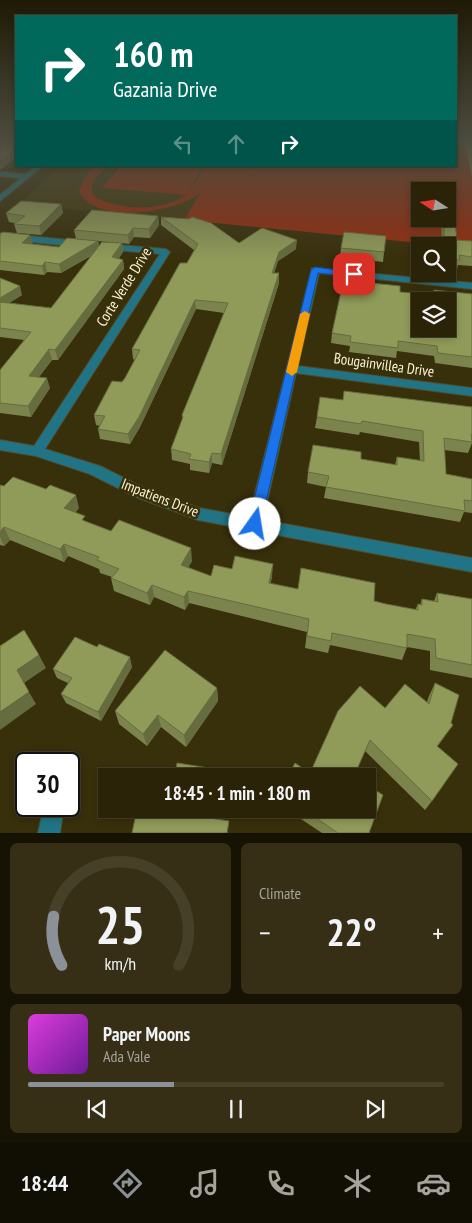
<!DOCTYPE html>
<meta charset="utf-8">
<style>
body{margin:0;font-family:"PT Sans Narrow",sans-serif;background:#362f16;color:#f1f3f6;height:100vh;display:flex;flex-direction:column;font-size:19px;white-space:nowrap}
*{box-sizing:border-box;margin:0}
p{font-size:16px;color:#a5a49c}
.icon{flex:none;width:28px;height:28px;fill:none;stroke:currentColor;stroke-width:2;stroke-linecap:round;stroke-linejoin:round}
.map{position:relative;height:833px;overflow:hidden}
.side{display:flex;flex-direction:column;gap:10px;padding:10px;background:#171304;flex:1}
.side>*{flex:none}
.top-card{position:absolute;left:15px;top:15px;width:442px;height:152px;border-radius:0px;box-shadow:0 2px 8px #0003,0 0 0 1px #464029;background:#00695c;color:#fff;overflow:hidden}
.needle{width:32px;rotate:282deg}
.fabs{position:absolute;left:411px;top:182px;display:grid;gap:10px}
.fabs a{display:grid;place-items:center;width:45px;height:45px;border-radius:0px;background:#2a2308;box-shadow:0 2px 8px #0003,0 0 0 1px #464029;font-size:25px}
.speed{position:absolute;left:15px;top:752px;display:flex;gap:10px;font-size:25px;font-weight:700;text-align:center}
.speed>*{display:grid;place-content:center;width:65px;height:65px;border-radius:50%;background:#2a2308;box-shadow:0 2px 8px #0003,0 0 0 1px #464029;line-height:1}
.speed .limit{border:2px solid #111;border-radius:8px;background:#fff;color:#111}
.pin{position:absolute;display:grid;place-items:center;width:42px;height:42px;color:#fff;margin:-21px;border-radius:10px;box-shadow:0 2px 8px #0006}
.me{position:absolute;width:55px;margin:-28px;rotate:13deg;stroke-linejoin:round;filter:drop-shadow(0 0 4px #0008)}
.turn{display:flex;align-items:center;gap:18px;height:105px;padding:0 15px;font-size:22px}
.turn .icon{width:65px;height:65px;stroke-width:2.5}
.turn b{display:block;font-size:35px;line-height:42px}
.lanes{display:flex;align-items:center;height:48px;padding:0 15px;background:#0003;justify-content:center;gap:25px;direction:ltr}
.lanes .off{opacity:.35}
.big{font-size:38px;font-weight:700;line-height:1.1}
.side .card{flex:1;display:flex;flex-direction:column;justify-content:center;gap:8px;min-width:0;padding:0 18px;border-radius:8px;background:#362f16}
.side .dial{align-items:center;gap:0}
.dial svg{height:130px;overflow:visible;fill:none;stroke:#464029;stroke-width:7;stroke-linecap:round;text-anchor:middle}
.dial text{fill:#f1f3f6;stroke:none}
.song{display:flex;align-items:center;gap:15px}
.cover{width:60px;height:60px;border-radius:8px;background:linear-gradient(135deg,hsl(300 70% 55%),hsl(280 70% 35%))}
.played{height:5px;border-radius:2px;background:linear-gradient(90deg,#8c9099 35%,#464029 35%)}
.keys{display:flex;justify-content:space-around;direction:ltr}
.heat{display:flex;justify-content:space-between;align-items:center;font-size:28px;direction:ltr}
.side .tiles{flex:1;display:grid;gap:10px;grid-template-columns:1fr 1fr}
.card:last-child{grid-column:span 2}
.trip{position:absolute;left:98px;top:768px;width:278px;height:50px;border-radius:0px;background:#2a2308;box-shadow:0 2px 8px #0003,0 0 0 1px #464029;font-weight:700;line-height:50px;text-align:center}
.tabs{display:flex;height:80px;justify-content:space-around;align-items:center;background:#110e03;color:#a5a49c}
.tabs .icon{width:35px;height:35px}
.tabs .on{color:#8c9099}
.tabs b{font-size:22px;color:#f1f3f6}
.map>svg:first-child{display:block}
</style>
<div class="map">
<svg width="472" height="833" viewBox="0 0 472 833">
<rect width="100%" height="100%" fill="#382f0b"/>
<path fill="#443a10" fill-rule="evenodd" d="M456,143H472V248L19,204L60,166H456ZM420,191H448V219H420Z"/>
<path fill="#942d10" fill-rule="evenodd" d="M456,144L472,146V248L184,220L201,192C177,213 95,226 79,191L84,178L95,166H108C99,175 86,183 94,196C118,211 162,212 186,195L102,188L121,166H203L186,195L206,166H456ZM420,191H448V219H420Z"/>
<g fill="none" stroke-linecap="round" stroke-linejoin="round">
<g stroke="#534b27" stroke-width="2">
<path id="minor" d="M35,166H43L0,201V195L21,178L0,176V172L26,174Z
M0,233L80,241L84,244L80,247L0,239Z
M107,244L166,249L170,252L45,449L100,466L146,489L199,508L249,517L312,268L472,283V289L319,273L298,366L472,388V396L296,373L263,520L472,558V572L198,520L136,497L90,474L36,456L0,450V440L34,446L160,254L104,249V245Z
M44,806H64L60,833H38Z"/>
</g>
<use href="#minor" fill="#217485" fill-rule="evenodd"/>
</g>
<path fill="#7c844d" d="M465,143H472V177Z
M61,204L63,213L41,235L17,233L14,224L15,223L9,222L6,213Z
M158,216L159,225L150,238L134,237L129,244L122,243L123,252L119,258L123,260L124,269L58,360H52L39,377L50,388L31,417L0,413V370L24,340L0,337V278L22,295L9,303L51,308L91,256L61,273L47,272L44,275L0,270V234L32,244L59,247L98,241L99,245L119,243L76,239L74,230Z
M161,217L239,243L296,249L278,261L274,273H279V283L222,465L212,463L209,473L190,470V464L172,460L171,449L182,420V415L224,313L196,309L140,427L130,444L100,439L98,429L100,426L96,425L94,415L125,378L135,360L133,359L132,349L187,263L194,250L161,225Z
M442,219H448L457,240L472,241V266L458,265L457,269L448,268V246H420V265H413V248L415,239L442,242L441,223Z
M341,248L384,252L383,262L340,257Z
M434,290L472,294V368L435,363L434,356L397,351L396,358L349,352L350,346L331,343L332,333L400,292L433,295Z
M342,400L472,407V443L468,453L444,450L446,474L472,479V513L464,512L460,522L324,498L326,487L307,483L308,472L361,459L395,465L397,457L420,461L419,442L360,432L359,435L315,428L317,417Z
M0,485L79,508L75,513L86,522L192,561L188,567L211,576L272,577L270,584L298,589L374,601L386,604L415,610L418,604L420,605L422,599L434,601L437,593L472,599V678L430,670V651L407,647L402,660L330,645L328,653L305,648L307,632L189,603L185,610L154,597L150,605L114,591L111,578L112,577L100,573L99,569L68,556L64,562L10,540L4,546L0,545Z
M132,667L101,721L66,703L61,694L68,683L57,678L53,669Z
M435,683L445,736L438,746L432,801L425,810L365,751L310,773L385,708L427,702L429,696Z
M217,688L218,701L186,747L161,727L147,746L119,724L115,711Z
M286,809H366L369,833H322Z"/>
<path fill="#656c3e" d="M16,149V158L0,170V161Z
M61,204L63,213L41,235L39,226Z
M158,216L159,225L150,238L149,229Z
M133,228L134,237L129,244L128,235Z
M30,235L33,244L22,243Z
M297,240L296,249L278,261L271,282L272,273L279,252Z
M98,241L100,250L61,273L59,264Z
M122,243L123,252L113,266L112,257Z
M123,260L124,269L58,360L55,350Z
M45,262L47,272L44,275L42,266Z
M279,273V283L222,465L221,454Z
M20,286L22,295L0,309V298Z
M195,300L196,309L140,427L130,444L128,434Z
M49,349L52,360L32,386L29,376Z
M47,378L50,388L31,417L28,406Z
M212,453V463L209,473V462Z
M76,495L79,508L68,522L64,508Z
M4,527L10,540L4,546L0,537V532Z
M64,544L68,556L64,562L60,549Z
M191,548L192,561L183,578L181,565Z
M273,564L272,577L268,596L269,583Z
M152,585L154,597L150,605L147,593Z
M188,591L189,603L185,610L184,597Z
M39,655L46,668L24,683L17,670Z
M130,657L132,667L101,721L98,712Z
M217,688L218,701L186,747L184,735Z
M29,692L36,704L0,730V712Z
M158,715L161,727L147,746L143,734Z
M210,809H213L210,827L209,818Z"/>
<path fill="#909a59" stroke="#656c3e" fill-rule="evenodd" d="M0,143H16V149L0,161Z
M468,143H472V161Z
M21,201L61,204L39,226L14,224L25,216L6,213Z
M92,210L158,216L149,229L133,228L128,235L74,230Z
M448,214H454L457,240L472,241V257L459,255L460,260L448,259V246H420V256L416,255L415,239L444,242V219H448Z
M161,217L189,219L192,217L211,223L239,243L262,228L297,240L279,252L272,273H279L221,454L212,453L209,462L189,459L191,454L171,449L183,417L182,415L228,303L195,300L139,417L128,434L98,429L105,416L94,415L112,381L122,382L125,378L140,350L132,349L180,263H187L198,244Z
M3,232L30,235L22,243L59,247L67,238L98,241L59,264L45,262L42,266L0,261V234Z
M344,232L386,236L384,252L341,248Z
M102,242L122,243L112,257L123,260L55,350L49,349L29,376L47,378L28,406L0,403V370L31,332L0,328V302L51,308Z
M0,278L20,286L0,298Z
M351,281L400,286V292L435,295L434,290L472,294V357L438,353L437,346L398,341V348L350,342L351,336L332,333L342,287L350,288ZM420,301H448V329H420Z
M344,391L472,407V434H471L472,442L444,438L446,474L472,479V501L464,500L465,511L326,487L329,476L308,472L313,445L361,452V459L397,465V457L424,461L423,431L362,421L361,424L317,417L320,397L343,400Z
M13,477L46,489L50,485L76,495L64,508L85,516L82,520L111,531L119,520L191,548L181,565L211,576L214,565L232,569L235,556L273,564L269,583L298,589L301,568L375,583L374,601L386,604L418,610V604L422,605V599L438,602L437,593L472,599V665L436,658L435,639L407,634V648L332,633L331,641L307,636L309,619L188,591L184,597L152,585L147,593L111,578L119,569L97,560L99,557L64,544L60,549L4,527L0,532V485L4,486Z
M24,630L39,655L17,670L29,692L0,712V646Z
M75,637L97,647L99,644L130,657L98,712L61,694L72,678L53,669Z
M165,650L217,688L184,735L158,715L143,734L115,711Z
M435,683L459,695L451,723L453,725L437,746L458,764L432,801L370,740L354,776H288L295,763L310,773L338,711L360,686L385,708L405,684L429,704Z
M177,763L216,769L215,776H175Z
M366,784L383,795L369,833H338L303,809H366Z
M137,809H210L209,818L229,821L227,833H132Z"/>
<linearGradient id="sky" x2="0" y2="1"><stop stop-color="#1f1a06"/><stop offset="0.55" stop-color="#4d4d3f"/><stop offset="1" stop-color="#4d4d3f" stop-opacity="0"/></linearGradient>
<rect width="472" height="260" fill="url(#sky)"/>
<path fill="#1a73e8" stroke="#114b97" d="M315,267L354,272L358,274L354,277L318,273L261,524L259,528H250L248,524L311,270Z"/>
<path fill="#f59e0b" d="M305,311L310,314L297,372L292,376L286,372L300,314Z"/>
<g text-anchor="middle" stroke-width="5" stroke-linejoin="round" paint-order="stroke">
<g font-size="15" fill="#fcf4d2" stroke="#382f0b">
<text transform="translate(124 287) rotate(-58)" y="5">Corte Verde Drive</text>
<text transform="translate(384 365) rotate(8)" y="5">Bougainvillea Drive</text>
<text transform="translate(160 498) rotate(21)" y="5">Impatiens Drive</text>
</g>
</g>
</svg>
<div class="fabs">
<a><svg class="needle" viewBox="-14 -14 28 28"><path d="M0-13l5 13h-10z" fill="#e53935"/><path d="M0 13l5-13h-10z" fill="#a5a49c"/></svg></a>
<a><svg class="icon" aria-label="search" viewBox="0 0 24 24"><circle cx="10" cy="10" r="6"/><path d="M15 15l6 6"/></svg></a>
<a><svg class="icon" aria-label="layers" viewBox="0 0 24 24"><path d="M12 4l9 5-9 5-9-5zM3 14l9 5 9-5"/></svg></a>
</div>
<div class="speed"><div class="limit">30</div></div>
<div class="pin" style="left:354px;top:274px;background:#d93025"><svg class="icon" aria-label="arrive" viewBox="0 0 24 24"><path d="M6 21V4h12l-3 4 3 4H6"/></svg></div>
<svg class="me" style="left:255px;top:524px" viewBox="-20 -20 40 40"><circle r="19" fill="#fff"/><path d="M0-13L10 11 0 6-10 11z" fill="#1a73e8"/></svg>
<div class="trip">18:45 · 1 min · 180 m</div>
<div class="top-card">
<div class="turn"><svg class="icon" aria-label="right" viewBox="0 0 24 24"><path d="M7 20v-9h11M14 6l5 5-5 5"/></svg><div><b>160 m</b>Gazania Drive</div></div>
<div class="lanes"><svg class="icon off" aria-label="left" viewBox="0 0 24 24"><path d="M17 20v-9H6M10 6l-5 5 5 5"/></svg><svg class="icon off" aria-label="ahead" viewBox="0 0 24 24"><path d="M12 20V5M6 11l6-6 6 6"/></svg><svg class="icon" aria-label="right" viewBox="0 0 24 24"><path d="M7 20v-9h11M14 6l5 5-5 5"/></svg></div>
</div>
</div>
<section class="side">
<div class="tiles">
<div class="card dial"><svg viewBox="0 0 100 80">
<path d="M14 69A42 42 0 1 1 86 69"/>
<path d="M14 69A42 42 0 0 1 9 39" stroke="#8c9099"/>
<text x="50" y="56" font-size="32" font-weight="700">25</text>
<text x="50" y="72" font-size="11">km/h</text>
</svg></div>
<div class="card"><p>Climate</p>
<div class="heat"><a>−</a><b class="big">22°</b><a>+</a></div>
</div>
<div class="card">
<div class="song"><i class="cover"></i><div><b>Paper Moons</b><p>Ada Vale</p></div></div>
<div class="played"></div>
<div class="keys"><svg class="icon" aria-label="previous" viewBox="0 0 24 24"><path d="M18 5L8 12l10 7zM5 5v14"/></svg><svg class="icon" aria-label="pause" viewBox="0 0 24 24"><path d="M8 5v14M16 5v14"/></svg><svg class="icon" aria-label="next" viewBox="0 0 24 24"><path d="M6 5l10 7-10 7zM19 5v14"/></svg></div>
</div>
</div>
</section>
<nav class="tabs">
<b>18:44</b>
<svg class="icon on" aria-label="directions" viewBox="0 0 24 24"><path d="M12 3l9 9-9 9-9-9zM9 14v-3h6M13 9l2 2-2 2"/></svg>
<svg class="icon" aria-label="music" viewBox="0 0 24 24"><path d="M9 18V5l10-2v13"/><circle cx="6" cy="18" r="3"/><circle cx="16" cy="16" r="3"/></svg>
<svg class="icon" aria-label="phone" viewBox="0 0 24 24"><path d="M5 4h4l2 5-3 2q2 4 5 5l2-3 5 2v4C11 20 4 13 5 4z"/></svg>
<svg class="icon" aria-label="climate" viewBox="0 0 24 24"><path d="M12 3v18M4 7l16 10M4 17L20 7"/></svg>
<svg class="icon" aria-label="car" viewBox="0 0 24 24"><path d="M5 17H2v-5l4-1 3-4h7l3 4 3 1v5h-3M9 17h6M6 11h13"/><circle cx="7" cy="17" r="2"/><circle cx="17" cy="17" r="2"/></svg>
</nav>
